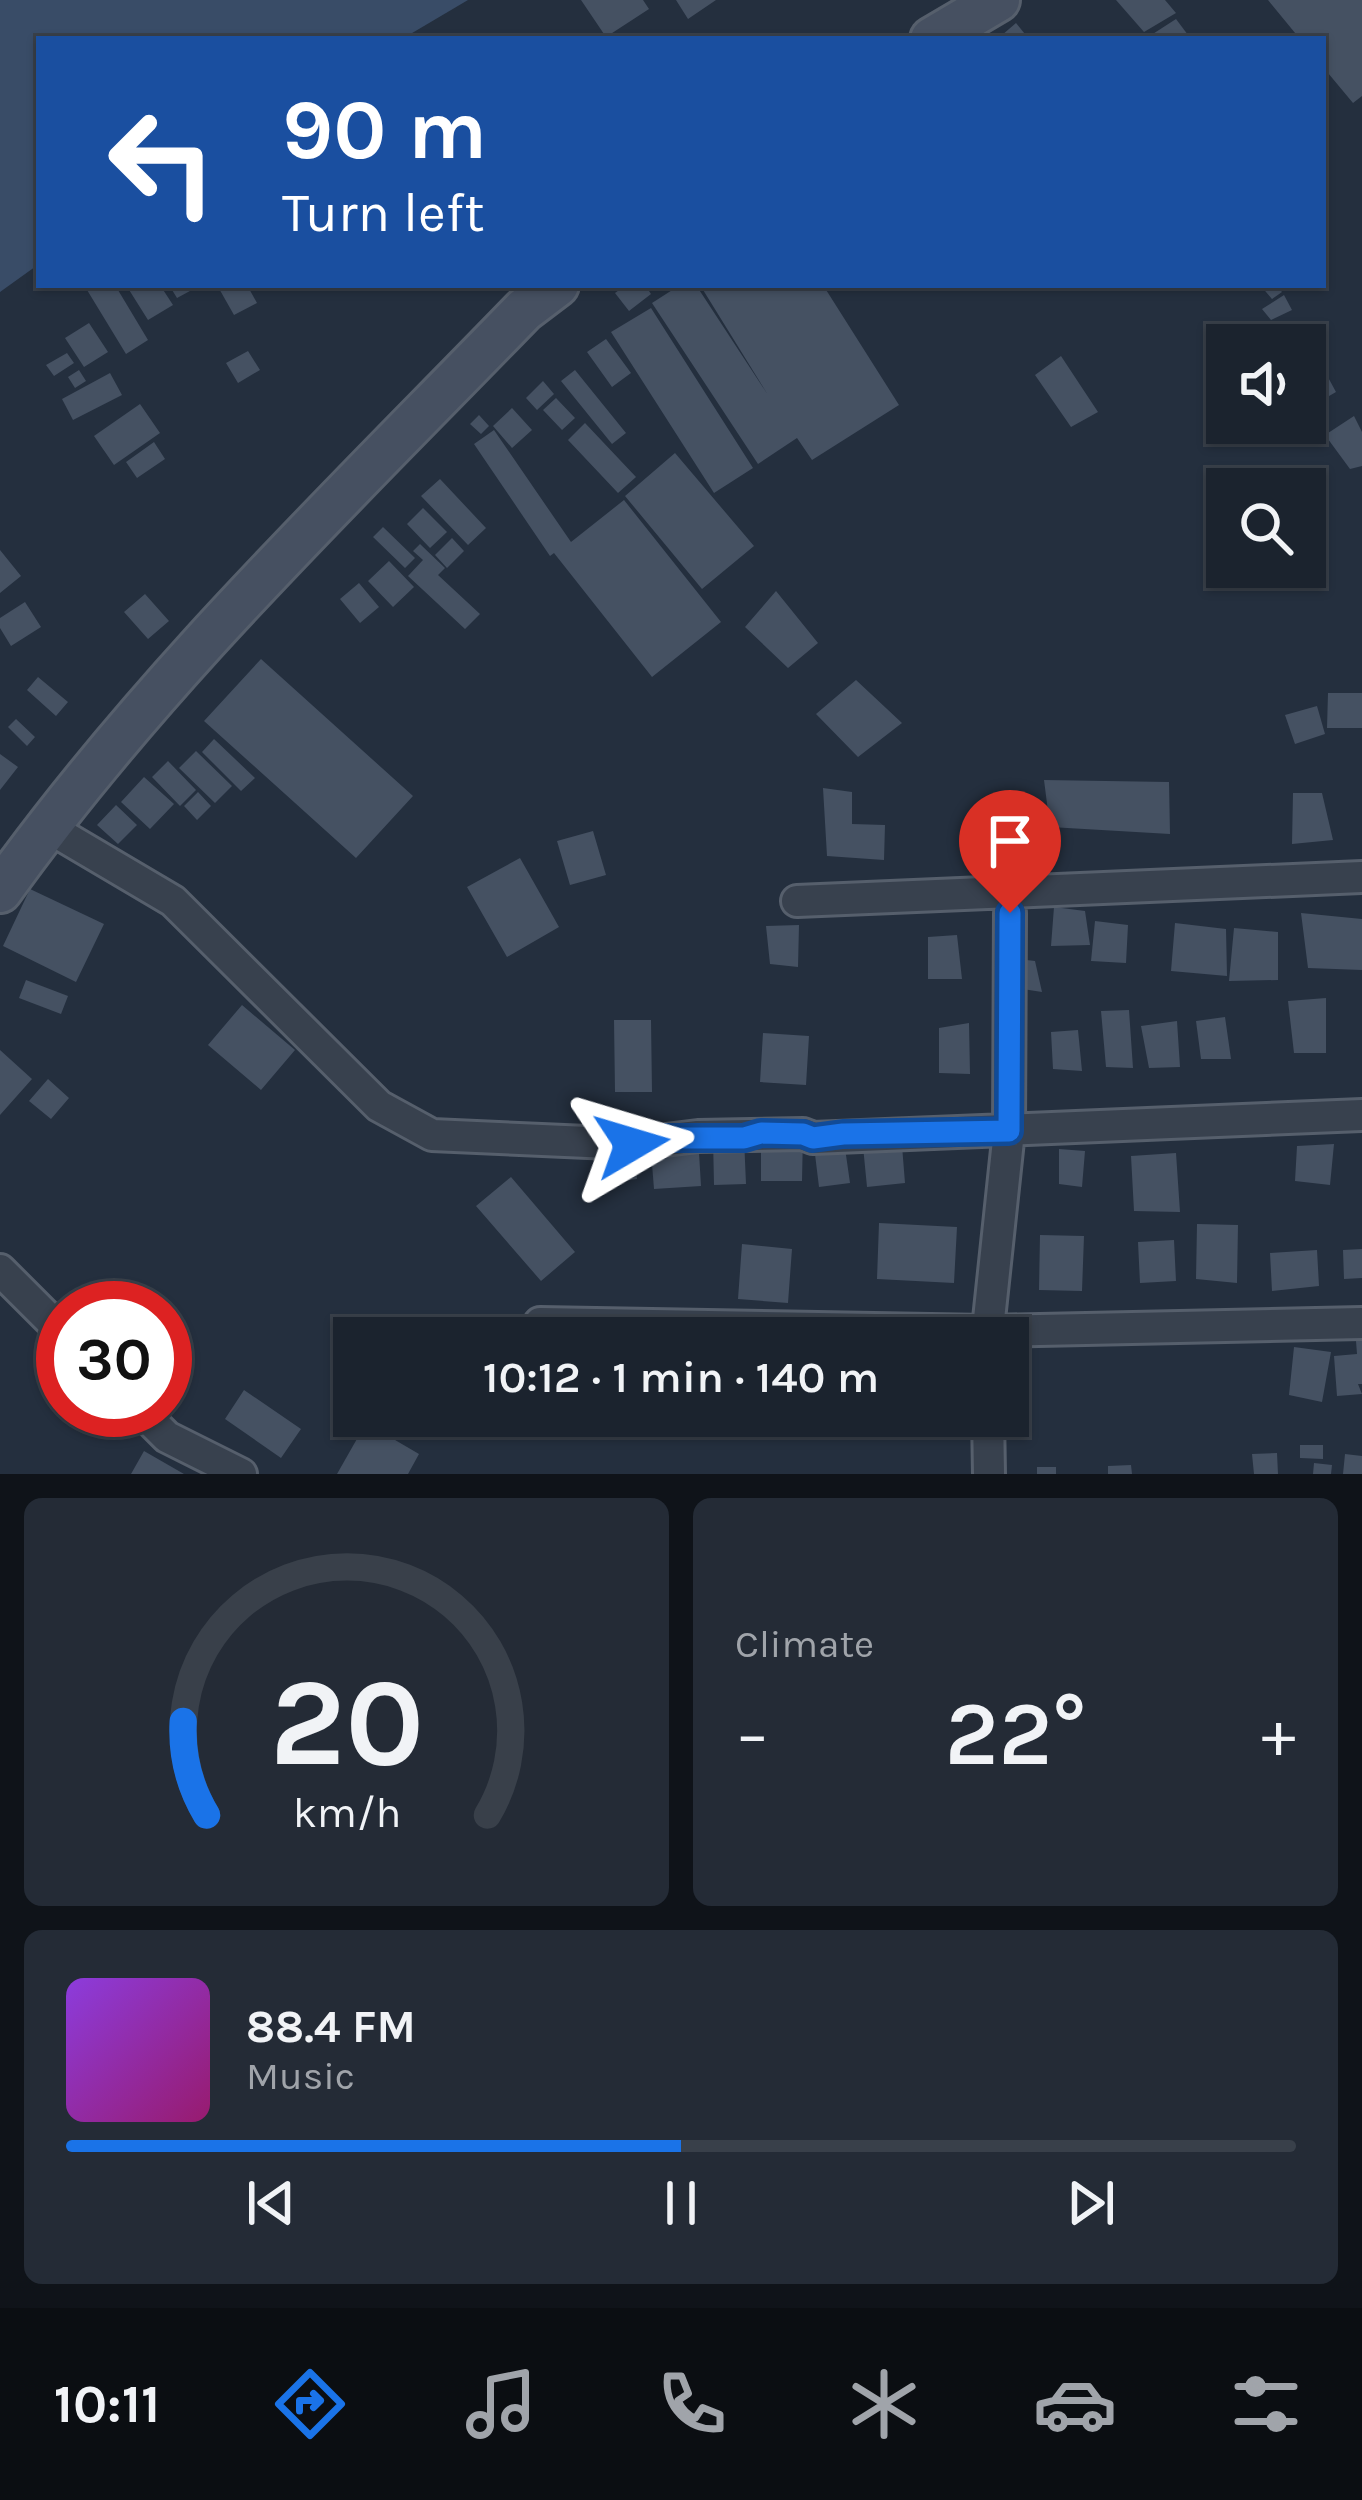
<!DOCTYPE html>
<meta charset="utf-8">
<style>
body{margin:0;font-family:Karla,sans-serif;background:#242b36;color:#f1f3f6;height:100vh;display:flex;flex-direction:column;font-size:45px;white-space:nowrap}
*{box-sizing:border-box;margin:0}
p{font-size:39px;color:#a0a4aa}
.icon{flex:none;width:66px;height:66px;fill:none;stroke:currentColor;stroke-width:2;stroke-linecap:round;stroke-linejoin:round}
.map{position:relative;height:1474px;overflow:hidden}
.details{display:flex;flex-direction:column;gap:24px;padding:24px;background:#0f1319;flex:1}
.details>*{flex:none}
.guide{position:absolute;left:36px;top:36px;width:1290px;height:252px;border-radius:0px;box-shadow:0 3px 9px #0004,0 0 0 3px #39404a;background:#1a4fa0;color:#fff;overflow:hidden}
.tools{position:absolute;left:1206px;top:324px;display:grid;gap:24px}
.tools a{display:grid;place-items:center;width:120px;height:120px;border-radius:0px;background:#1b232e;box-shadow:0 3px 9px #0004,0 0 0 3px #39404a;font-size:60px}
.speed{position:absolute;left:36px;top:1281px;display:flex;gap:24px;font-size:60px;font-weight:700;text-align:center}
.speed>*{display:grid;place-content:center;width:156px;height:156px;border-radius:50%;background:#1b232e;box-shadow:0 3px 9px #0004,0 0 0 3px #39404a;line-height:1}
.speed .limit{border:18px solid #d22;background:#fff;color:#111}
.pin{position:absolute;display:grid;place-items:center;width:102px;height:102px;color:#fff;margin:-123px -51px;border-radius:50% 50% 50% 0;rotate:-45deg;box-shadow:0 0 12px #0007}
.pin .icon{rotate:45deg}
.me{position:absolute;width:132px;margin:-66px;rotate:83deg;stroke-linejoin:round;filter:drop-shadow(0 0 9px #0008)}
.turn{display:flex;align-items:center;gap:42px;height:252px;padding:0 48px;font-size:54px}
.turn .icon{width:156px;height:156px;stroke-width:2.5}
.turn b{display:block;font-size:84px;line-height:102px}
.big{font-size:90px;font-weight:600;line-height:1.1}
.details .card{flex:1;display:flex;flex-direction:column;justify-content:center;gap:18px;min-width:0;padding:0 42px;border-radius:18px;background:#242b36}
.details .dial{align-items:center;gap:0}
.dial svg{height:312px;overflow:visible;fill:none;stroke:#39404a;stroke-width:7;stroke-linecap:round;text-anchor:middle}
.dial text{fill:#f1f3f6;stroke:none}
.song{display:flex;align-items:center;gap:36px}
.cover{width:144px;height:144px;border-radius:18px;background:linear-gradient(135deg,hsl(270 70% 55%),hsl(320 70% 35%))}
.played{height:12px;border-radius:6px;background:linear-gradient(90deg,#1a73e8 50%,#39404a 50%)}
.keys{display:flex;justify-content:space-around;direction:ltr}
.heat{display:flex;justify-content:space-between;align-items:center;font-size:66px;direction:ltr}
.details .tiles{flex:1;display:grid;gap:24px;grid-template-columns:1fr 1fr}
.card:last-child{grid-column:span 2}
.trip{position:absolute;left:333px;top:1317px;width:696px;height:120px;border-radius:0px;background:#1b232e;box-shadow:0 3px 9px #0004,0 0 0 3px #39404a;font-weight:600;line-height:120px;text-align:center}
.dock{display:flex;height:192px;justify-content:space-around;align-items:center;background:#0b0e12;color:#a0a4aa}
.dock .icon{width:84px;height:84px}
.dock .selected{color:#1a73e8}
.dock b{font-size:54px;color:#f1f3f6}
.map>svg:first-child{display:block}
</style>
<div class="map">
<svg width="1362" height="1474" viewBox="0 0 1362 1474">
<rect width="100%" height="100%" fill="#242f3e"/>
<path fill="#394c67" d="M0,0H468L402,39H39V264L0,292Z"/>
<path fill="#455162" d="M581,0H643L649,9L606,37Z
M676,0H716L688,19Z
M1116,0H1165L1176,13L1144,32Z
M1268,0H1362V96L1353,103L1323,67V39H1300Z
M1176,19L1191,39H1145Z
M1016,23L1029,39H1005L1002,35Z
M84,285H115L148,340L126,354Z
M126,285H160L173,305L148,320Z
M169,285H201L177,298Z
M217,285H247L257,303L234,315Z
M626,285H645L651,294L629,311L615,293Z
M680,285H696L768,395L700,285H823L899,405L812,460L797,438L758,464L652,303Z
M1260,285H1276L1282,292L1272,299Z
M1284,295L1292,310L1271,320L1262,309Z
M651,308L753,468L714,493L611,332Z
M89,323L108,352L84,367L65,338Z
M606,339L631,373L612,387L587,352Z
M248,351L260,370L238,383L226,363Z
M67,353L74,363L54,376L46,365Z
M1061,356L1098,412L1071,427L1035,375Z
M1323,368L1336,392L1305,410V379Z
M79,370L86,381L75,388L68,377Z
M575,370L626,433L612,444L561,381Z
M110,373L122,395L73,420L62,399Z
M543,381L554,394L537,410L526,398Z
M556,398L575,418L562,430L543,410Z
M140,404L160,433L114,465L94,436Z
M512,408L532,430L512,448L493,426Z
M479,415L489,426L481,434L470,424Z
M1354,416L1362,432V466L1350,469L1325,435Z
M585,423L636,477L618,493L568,440Z
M494,430L571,542L624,500L721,622L652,677L554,553L550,556L474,444Z
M154,442L165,459L137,478L126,462Z
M675,453L754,546L702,589L625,496Z
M440,479L486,528L468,545L421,496Z
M423,508L447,532L430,548L407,524Z
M383,527L415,558L405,568L373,537Z
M452,538L464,551L447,568L435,555Z
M420,544L445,568L438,575L480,614L465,629L408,576L423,560L413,551Z
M0,550L21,576L0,593Z
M389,561L414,587L393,607L368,581Z
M359,583L379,607L360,623L340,599Z
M776,591L818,643L788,668L745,627Z
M145,594L169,621L148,639L124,612Z
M25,602L41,627L11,646L0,628V618Z
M261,659L413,796L356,858L204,721Z
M38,677L68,702L56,716L27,690Z
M856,680L902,723L858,757L816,714Z
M1328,693H1362V728H1327Z
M1317,706L1325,734L1295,744L1285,715Z
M16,719L35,737L27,746L8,727Z
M214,739L255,778L241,791L202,752Z
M196,751L232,786L215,803L179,768Z
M0,754L18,767L0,790Z
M168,761L196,790L180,806L152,777Z
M144,777L174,804L150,829L121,802Z
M1044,780L1169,782L1170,834L1050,827Z
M823,788L852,792V824L885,825L884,860L827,856Z
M198,792L211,806L197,820L184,806Z
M1293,793H1322L1333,840L1292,844Z
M116,805L137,825L118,844L97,825Z
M593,831L606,875L570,885L557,841Z
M520,858L559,927L507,957L467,887Z
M30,889L104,924L76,982L3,946Z
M1054,907L1085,911L1090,945L1051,946Z
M1301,913L1362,919V970L1308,968Z
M1095,921L1128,925L1126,963L1091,961Z
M1175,923L1226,929L1227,976L1171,971Z
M799,925L798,967L770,964L766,926Z
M1234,928L1278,932V980L1229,981Z
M957,935L962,979H928V937Z
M1010,958L1035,961L1042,992L1010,987Z
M26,980L68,996L61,1014L19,998Z
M1326,998V1053H1294L1288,1001Z
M242,1005L295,1050L261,1090L208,1045Z
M1129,1010L1133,1068L1106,1067L1101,1011Z
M1225,1017L1231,1059H1201L1196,1021Z
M614,1020H651L652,1092H615Z
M1177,1021L1180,1067L1149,1068L1141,1026Z
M969,1023L970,1074L939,1073V1028Z
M1078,1030L1082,1071L1053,1069L1051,1032Z
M763,1033L809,1036L806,1085L760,1082Z
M0,1050L32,1079L0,1115Z
M48,1079L69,1098L51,1119L29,1101Z
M761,1133L803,1134L802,1181H761Z
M901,1133L905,1183L867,1187L862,1136Z
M843,1134L850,1183L819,1187L813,1138Z
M698,1136L701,1186L654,1189L650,1139Z
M713,1138H744L746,1184L714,1185Z
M633,1144L637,1179L604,1183L600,1147Z
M1334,1144L1330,1185L1295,1181L1297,1146Z
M1059,1149L1085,1151L1082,1187L1059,1184Z
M1176,1153L1180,1212L1134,1211L1131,1156Z
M511,1177L575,1252L541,1281L476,1206Z
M879,1223L957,1227L954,1283L877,1279Z
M1197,1224L1238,1225L1237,1283L1196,1279Z
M1040,1235L1084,1236L1082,1291L1039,1290Z
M1174,1240L1176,1281L1140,1283L1138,1242Z
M742,1244L792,1249L788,1303L738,1299Z
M1362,1249V1278L1344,1279L1343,1250Z
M1317,1250L1319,1286L1272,1291L1270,1253Z
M1362,1340V1384H1358L1362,1394L1337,1396L1334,1356L1357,1354L1356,1341Z
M1294,1347L1331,1352L1322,1402L1289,1395Z
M244,1390L301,1429L281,1458L225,1419Z
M366,1423L419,1454L408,1474H337Z
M1300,1445H1323V1459L1300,1458Z
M144,1451L184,1474H131Z
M1277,1453L1278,1474H1254L1252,1454Z
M1345,1454L1362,1456V1474H1343Z
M1314,1463L1332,1465L1331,1474H1313Z
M1131,1465L1132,1474H1108V1466Z
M1037,1467H1056V1474H1037Z"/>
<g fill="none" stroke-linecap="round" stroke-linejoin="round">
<g stroke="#565f6c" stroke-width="36">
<path id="street" d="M46,826L173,901L379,1106L432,1135L633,1144L698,1136L803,1134L813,1138L1362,1115
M797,901L1362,877
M0,1270L63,1333
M540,1323L987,1331L1362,1323
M987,1338L1009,1131L1010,913
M140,1410L167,1437L241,1474
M988,1416L989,1474"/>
</g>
<g stroke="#565f6c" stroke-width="48">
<path id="secondary" d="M932,39L998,0
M0,891C152,679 343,497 524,310L557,285"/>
</g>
<use href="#street" stroke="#38414e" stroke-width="30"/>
<use href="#secondary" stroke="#465061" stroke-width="42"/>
</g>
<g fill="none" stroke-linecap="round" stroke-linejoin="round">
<g stroke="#114b97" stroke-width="30">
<path id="route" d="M632,1144L650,1138H744L761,1133L803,1134L813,1138L843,1134L1009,1131L1010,913"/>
</g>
<use href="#route" stroke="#1a73e8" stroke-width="21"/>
</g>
</svg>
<div class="tools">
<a><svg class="icon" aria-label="sound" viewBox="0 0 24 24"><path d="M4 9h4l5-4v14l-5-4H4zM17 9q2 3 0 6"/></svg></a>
<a><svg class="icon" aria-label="search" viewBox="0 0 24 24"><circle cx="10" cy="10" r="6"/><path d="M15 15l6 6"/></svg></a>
</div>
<div class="speed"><div class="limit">30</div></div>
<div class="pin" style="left:1010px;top:913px;background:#d93025"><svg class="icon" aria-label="arrive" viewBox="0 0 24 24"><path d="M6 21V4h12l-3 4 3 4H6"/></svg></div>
<svg class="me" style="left:632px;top:1144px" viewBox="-20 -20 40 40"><path d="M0-17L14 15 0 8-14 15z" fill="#1a73e8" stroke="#fff" stroke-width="4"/></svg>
<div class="trip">10:12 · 1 min · 140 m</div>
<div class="guide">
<div class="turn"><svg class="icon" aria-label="left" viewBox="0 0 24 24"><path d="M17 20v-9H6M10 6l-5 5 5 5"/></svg><div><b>90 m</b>Turn left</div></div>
</div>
</div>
<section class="details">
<div class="tiles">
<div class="card dial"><svg viewBox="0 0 100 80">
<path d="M14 69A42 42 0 1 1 86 69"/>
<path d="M14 69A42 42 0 0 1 8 45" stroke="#1a73e8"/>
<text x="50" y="56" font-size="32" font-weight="700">20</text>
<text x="50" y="72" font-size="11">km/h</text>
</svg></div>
<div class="card"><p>Climate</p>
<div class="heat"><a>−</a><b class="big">22°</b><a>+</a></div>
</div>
<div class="card">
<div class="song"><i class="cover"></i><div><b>88.4 FM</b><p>Music</p></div></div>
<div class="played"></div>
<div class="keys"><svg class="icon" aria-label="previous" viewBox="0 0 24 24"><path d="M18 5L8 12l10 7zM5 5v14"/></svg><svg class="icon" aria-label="pause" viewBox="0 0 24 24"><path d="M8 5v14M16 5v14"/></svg><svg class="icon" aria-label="next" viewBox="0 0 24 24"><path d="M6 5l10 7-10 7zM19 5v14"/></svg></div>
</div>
</div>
</section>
<nav class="dock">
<b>10:11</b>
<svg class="icon selected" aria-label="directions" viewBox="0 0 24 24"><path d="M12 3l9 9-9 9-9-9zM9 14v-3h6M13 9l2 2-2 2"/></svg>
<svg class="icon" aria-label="music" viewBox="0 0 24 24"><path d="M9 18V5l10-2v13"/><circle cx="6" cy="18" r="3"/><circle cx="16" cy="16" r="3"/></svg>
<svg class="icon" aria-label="phone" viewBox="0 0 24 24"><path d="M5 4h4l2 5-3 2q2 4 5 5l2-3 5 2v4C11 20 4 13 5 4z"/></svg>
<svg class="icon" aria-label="climate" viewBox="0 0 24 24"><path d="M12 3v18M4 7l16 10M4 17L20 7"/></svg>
<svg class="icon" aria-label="car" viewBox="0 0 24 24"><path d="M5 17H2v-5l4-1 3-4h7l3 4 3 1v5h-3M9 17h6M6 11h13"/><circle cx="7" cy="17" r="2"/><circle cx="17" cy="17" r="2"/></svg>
<svg class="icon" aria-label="filters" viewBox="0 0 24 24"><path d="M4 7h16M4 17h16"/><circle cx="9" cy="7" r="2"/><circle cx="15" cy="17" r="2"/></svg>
</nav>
